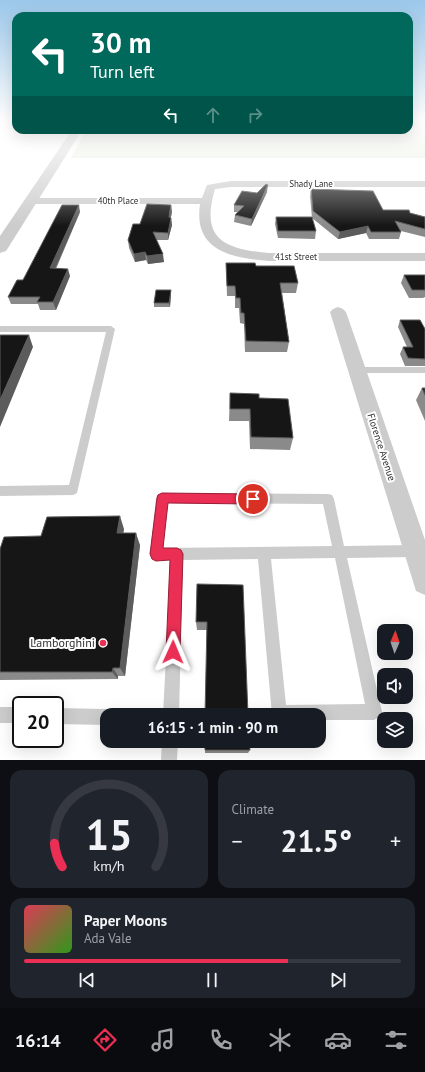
<!DOCTYPE html>
<meta charset="utf-8">
<style>
body{margin:0;font-family:"PT Sans",sans-serif;background:#20242c;color:#f1f3f6;height:100vh;display:flex;flex-direction:column;font-size:15px;white-space:nowrap}
*{box-sizing:border-box;margin:0}
p{font-size:13px;color:#9ea1a6}
.icon{flex:none;width:22px;height:22px;fill:none;stroke:currentColor;stroke-width:2;stroke-linecap:round;stroke-linejoin:round}
.map{position:relative;height:760px;overflow:hidden}
.side{display:flex;flex-direction:column;gap:10px;padding:10px;background:#0d0f14;flex:1}
.side>*{flex:none}
.hud{position:absolute;left:12px;top:12px;width:401px;height:122px;border-radius:12px;box-shadow:0 4px 16px #0002;background:#00695c;color:#fff;overflow:hidden}
.needle{width:26px;rotate:2deg}
.fabs{position:absolute;left:377px;top:624px;display:grid;gap:8px}
.fabs a{display:grid;place-items:center;width:36px;height:36px;border-radius:8px;background:#171b24;box-shadow:0 4px 16px #0002;font-size:20px}
.speed{position:absolute;left:12px;top:696px;display:flex;gap:8px;font-size:20px;font-weight:700;text-align:center}
.speed>*{display:grid;place-content:center;width:52px;height:52px;border-radius:50%;background:#171b24;box-shadow:0 4px 16px #0002;line-height:1}
.speed .limit{border:2px solid #111;border-radius:6px;background:#fff;color:#111}
.pin{position:absolute;display:grid;place-items:center;width:34px;height:34px;color:#fff;margin:-17px;border:2px solid #fff;border-radius:50%;box-shadow:0 1px 4px #0007}
.me{position:absolute;width:44px;margin:-22px;rotate:1deg;stroke-linejoin:round;filter:drop-shadow(0 0 3px #0008)}
.turn{display:flex;align-items:center;gap:14px;height:84px;padding:0 12px;font-size:18px}
.turn .icon{width:52px;height:52px;stroke-width:2.5}
.turn b{display:block;font-size:28px;line-height:34px}
.lanes{display:flex;align-items:center;height:38px;padding:0 12px;background:#0003;justify-content:center;gap:20px;direction:ltr}
.lanes .off{opacity:.35}
.big{font-size:30px;font-weight:700;line-height:1.1}
.side .tile{flex:1;display:flex;flex-direction:column;justify-content:center;gap:6px;min-width:0;padding:0 14px;border-radius:12px;background:#20242c}
.side .dial{align-items:center;gap:0}
.dial svg{height:104px;overflow:visible;fill:none;stroke:#363941;stroke-width:7;stroke-linecap:round;text-anchor:middle}
.dial text{fill:#f1f3f6;stroke:none}
.song{display:flex;align-items:center;gap:12px}
.cover{width:48px;height:48px;border-radius:6px;background:linear-gradient(135deg,hsl(350 70% 55%),hsl(110 70% 35%))}
.played{height:4px;border-radius:2px;background:linear-gradient(90deg,#ea2e54 70%,#363941 70%)}
.keys{display:flex;justify-content:space-around;direction:ltr}
.heat{display:flex;justify-content:space-between;align-items:center;font-size:22px;direction:ltr}
.side .tiles{flex:1;display:grid;gap:10px;grid-template-columns:1fr 1fr}
.tile:last-child{grid-column:span 2}
.trip{position:absolute;left:100px;top:708px;width:226px;height:40px;border-radius:12px;background:#171b24;box-shadow:0 4px 16px #0002;font-weight:700;line-height:40px;text-align:center}
.tab-bar{display:flex;height:64px;justify-content:space-around;align-items:center;background:#090b0e;color:#9ea1a6}
.tab-bar .icon{width:28px;height:28px}
.tab-bar .current{color:#ea2e54}
.tab-bar b{font-size:18px;color:#f1f3f6}
.map>svg:first-child{display:block}
</style>
<div class="map">
<svg width="425" height="760" viewBox="0 0 425 760">
<rect width="100%" height="100%" fill="#fff"/>
<path fill="#e7eddd" d="M409,120H425V158H71L86,130H409Z"/>
<g fill="none" stroke-linecap="round" stroke-linejoin="round">
<path fill="#ccc" fill-rule="evenodd" d="M0,326H111L115,329L77,493L73,495L0,496V486L69,485L106,332H0Z
M357,367H425V373H357L353,370Z
M162,493L328,494L332,495L334,499L344,546L415,545L419,547L421,551L419,555L415,557L347,558L382,712L379,717L374,720H319V715H272L258,559L183,560L179,715H163L171,560H156L152,558L150,554L156,498L158,494ZM167,503L323,504L332,546L163,548ZM335,558L365,704L286,705L271,559Z
M0,707H21V723H0Z
M55,708L107,709L112,712L114,715H107V725L55,724Z
M162,741H178L177,760H161Z"/>
<path fill="#ccc" fill-rule="evenodd" d="M231,181H425V187H231L215,189C200,239 224,249 269,253H425V261H269C232,258 193,251 200,204H31L25,201L31,198H202L207,185Z
M338,307L343,309L346,312L425,540V595L416,591L330,312L333,309Z"/>
<path fill="#ccc" fill-rule="evenodd" d="M72,130H82L8,248L6,251L0,253V236Z"/>
</g>
<path fill="#8a8a8a" d="M311,189L383,210L410,213L425,217V237L401,231V232L399,239H369L366,233L338,239L312,218L316,231L315,239L278,238L275,224L276,217L312,218L310,196Z
M267,192L251,226L234,222L235,215L237,212H234V205L257,193Z
M171,205L172,212L171,217V218L172,225L168,240H156L164,262L148,264L146,260L135,262L129,248L128,240L140,224Z
M80,212L56,269L70,276L56,310H40L38,304H11L8,297Z
M226,263L256,266L298,283L296,293H282L289,342L287,352H245L244,324L240,323L239,308H235V296H227Z
M404,275H425V297L423,298H409L401,283Z
M171,290V294L170,307H154V303Z
M400,320L425,329V366H405L400,354L403,347H407L398,327Z
M422,388H425V421L416,400Z
M230,393L259,398L293,438L290,450L250,449L249,421H229Z
M124,529L123,533L140,545L125,676H118V679L0,680V549L41,536Z
M243,585L207,630H197L196,622Z
M205,750H250L248,753H205Z"/>
<path fill="#5c5c5c" d="M268,185L267,192L251,226L252,219Z
M79,205L80,212L52,276L50,268Z
M171,205L172,212L169,225V217Z
M171,218L172,225L168,240V233Z
M368,226L366,233L338,239L340,232Z
M145,252L146,260L135,262L134,254Z
M163,254L164,262L148,264L147,256Z
M68,269L70,276L56,310L53,302Z
M171,290V294L170,307L169,303Z
M29,335L33,347L0,427V400Z
M120,516L124,529L121,545L117,533Z
M136,533L140,545L125,676L120,668Z
M113,668L118,676V679L112,672Z"/>
<path fill="#161616" stroke="#5c5c5c" d="M266,184L268,185L252,219L235,215L244,206L234,205L242,191L257,193Z
M311,189L373,191L383,210H409L410,213L425,217V229L395,221L401,232H371L368,226L340,232L313,211Z
M147,204L171,205L169,217L171,218L168,233L153,232L163,254L147,256L145,252L134,254L128,240L133,224H140Z
M62,205H79L50,268L68,269L53,302H37L40,297H8L17,280H23Z
M276,217H312L316,231H278Z
M226,263H255L256,266H294L298,283H280L289,342L246,341L244,313H241L240,298H236L235,286H227Z
M404,275H425V290H412Z
M156,290H171L169,303H154Z
M400,320H420L425,329V359L408,358L403,347H413Z
M0,335H29L0,400Z
M422,388H425V395Z
M230,393L259,394V398L288,399L293,438L251,437L250,409H230Z
M120,516L117,533H136L120,668H113L112,672H0V549L4,537L41,536L47,517Z
M197,584L243,585L248,715H205L207,622H196Z
M205,741H249L250,750H205Z"/>
<linearGradient id="sky" x2="0" y2="1"><stop stop-color="#9bc7ea"/><stop offset="0.53" stop-color="#fff"/><stop offset="1" stop-color="#fff" stop-opacity="0"/></linearGradient>
<rect width="425" height="226" fill="url(#sky)"/>
<path fill="#ea2e54" stroke="#981e37" d="M162,493L253,494L257,495L259,499L257,503L253,504L168,503L163,548H177L181,550L183,554L180,652L178,657L173,659L168,657L166,652L170,560L156,561L152,559L150,554L157,498L158,495Z"/>
<circle fill="#ea2e54" stroke="#fff" stroke-width="1.5" cx="103" cy="643" r="4"/>
<g text-anchor="middle" stroke-width="4" stroke-linejoin="round" paint-order="stroke">
<g font-size="9" fill="#2f2f2f" stroke="#fff">
<text x="311" y="187">Shady Lane</text>
<text x="118" y="204">40th Place</text>
<text x="296" y="260">41st Street</text>
</g>
<g font-size="10" fill="#2f2f2f" stroke="#fff">
<text transform="translate(382 447) rotate(72)" y="4">Florence Avenue</text>
</g>
<g font-size="12" fill="#2f2f2f" stroke="#fff" text-anchor="end">
<text x="95" y="647">Lamborghini</text>
</g>
</g>
</svg>
<div class="fabs">
<a><svg class="needle" viewBox="-14 -14 28 28"><path d="M0-13l5 13h-10z" fill="#e53935"/><path d="M0 13l5-13h-10z" fill="#9ea1a6"/></svg></a>
<a><svg class="icon" aria-label="sound" viewBox="0 0 24 24"><path d="M4 9h4l5-4v14l-5-4H4zM17 9q2 3 0 6"/></svg></a>
<a><svg class="icon" aria-label="layers" viewBox="0 0 24 24"><path d="M12 4l9 5-9 5-9-5zM3 14l9 5 9-5"/></svg></a>
</div>
<div class="speed"><div class="limit">20</div></div>
<div class="pin" style="left:253px;top:499px;background:#d93025"><svg class="icon" aria-label="arrive" viewBox="0 0 24 24"><path d="M6 21V4h12l-3 4 3 4H6"/></svg></div>
<svg class="me" style="left:173px;top:652px" viewBox="-20 -20 40 40"><path d="M0-17L14 15 0 8-14 15z" fill="#ea2e54" stroke="#fff" stroke-width="4"/></svg>
<div class="trip">16:15 · 1 min · 90 m</div>
<div class="hud">
<div class="turn"><svg class="icon" aria-label="left" viewBox="0 0 24 24"><path d="M17 20v-9H6M10 6l-5 5 5 5"/></svg><div><b>30 m</b>Turn left</div></div>
<div class="lanes"><svg class="icon" aria-label="left" viewBox="0 0 24 24"><path d="M17 20v-9H6M10 6l-5 5 5 5"/></svg><svg class="icon off" aria-label="ahead" viewBox="0 0 24 24"><path d="M12 20V5M6 11l6-6 6 6"/></svg><svg class="icon off" aria-label="right" viewBox="0 0 24 24"><path d="M7 20v-9h11M14 6l5 5-5 5"/></svg></div>
</div>
</div>
<section class="side">
<div class="tiles">
<div class="tile dial"><svg viewBox="0 0 100 80">
<path d="M14 69A42 42 0 1 1 86 69"/>
<path d="M14 69A42 42 0 0 1 8 51" stroke="#ea2e54"/>
<text x="50" y="56" font-size="32" font-weight="700">15</text>
<text x="50" y="72" font-size="11">km/h</text>
</svg></div>
<div class="tile"><p>Climate</p>
<div class="heat"><a>−</a><b class="big">21.5°</b><a>+</a></div>
</div>
<div class="tile">
<div class="song"><i class="cover"></i><div><b>Paper Moons</b><p>Ada Vale</p></div></div>
<div class="played"></div>
<div class="keys"><svg class="icon" aria-label="previous" viewBox="0 0 24 24"><path d="M18 5L8 12l10 7zM5 5v14"/></svg><svg class="icon" aria-label="pause" viewBox="0 0 24 24"><path d="M8 5v14M16 5v14"/></svg><svg class="icon" aria-label="next" viewBox="0 0 24 24"><path d="M6 5l10 7-10 7zM19 5v14"/></svg></div>
</div>
</div>
</section>
<nav class="tab-bar">
<b>16:14</b>
<svg class="icon current" aria-label="directions" viewBox="0 0 24 24"><path d="M12 3l9 9-9 9-9-9zM9 14v-3h6M13 9l2 2-2 2"/></svg>
<svg class="icon" aria-label="music" viewBox="0 0 24 24"><path d="M9 18V5l10-2v13"/><circle cx="6" cy="18" r="3"/><circle cx="16" cy="16" r="3"/></svg>
<svg class="icon" aria-label="phone" viewBox="0 0 24 24"><path d="M5 4h4l2 5-3 2q2 4 5 5l2-3 5 2v4C11 20 4 13 5 4z"/></svg>
<svg class="icon" aria-label="climate" viewBox="0 0 24 24"><path d="M12 3v18M4 7l16 10M4 17L20 7"/></svg>
<svg class="icon" aria-label="car" viewBox="0 0 24 24"><path d="M5 17H2v-5l4-1 3-4h7l3 4 3 1v5h-3M9 17h6M6 11h13"/><circle cx="7" cy="17" r="2"/><circle cx="17" cy="17" r="2"/></svg>
<svg class="icon" aria-label="filters" viewBox="0 0 24 24"><path d="M4 7h16M4 17h16"/><circle cx="9" cy="7" r="2"/><circle cx="15" cy="17" r="2"/></svg>
</nav>
